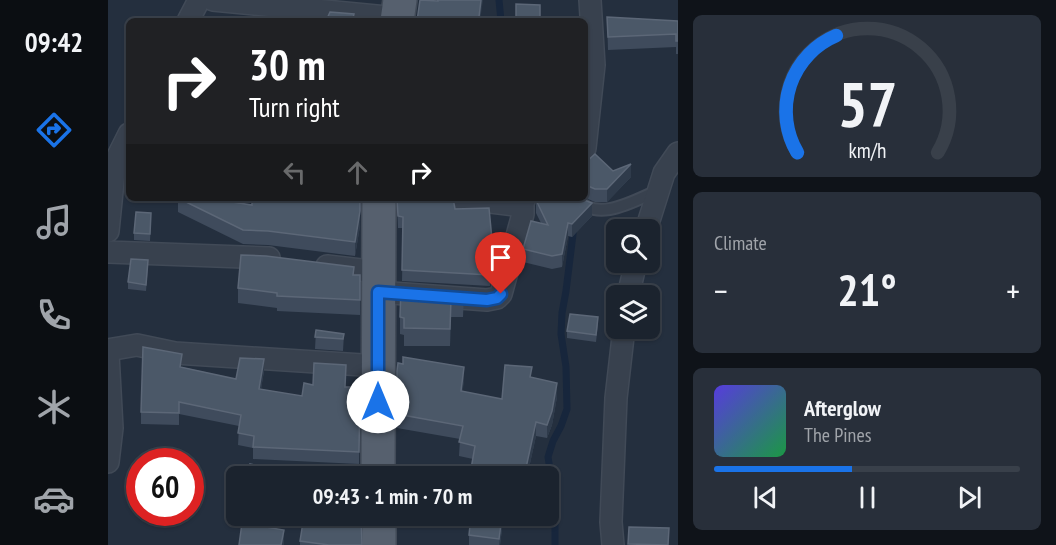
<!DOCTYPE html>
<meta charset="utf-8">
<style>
body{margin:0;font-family:"PT Sans Narrow",sans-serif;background:#282f3a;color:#f1f3f6;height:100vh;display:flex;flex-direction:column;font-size:22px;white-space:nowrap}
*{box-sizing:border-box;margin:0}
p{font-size:20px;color:#a0a4aa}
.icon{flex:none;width:33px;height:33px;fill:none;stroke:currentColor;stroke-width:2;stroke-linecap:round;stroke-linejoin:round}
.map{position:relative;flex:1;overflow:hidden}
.details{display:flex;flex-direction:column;gap:15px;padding:15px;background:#0f1319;width:378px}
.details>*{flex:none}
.guide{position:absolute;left:18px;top:18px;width:462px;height:183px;border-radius:9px;box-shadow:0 2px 4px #0004,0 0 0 2px #39404a;background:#202124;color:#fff;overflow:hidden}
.fabs{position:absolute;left:498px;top:219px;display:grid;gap:12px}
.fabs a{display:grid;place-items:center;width:54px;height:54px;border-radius:9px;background:#1b232e;box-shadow:0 2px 4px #0004,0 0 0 2px #39404a;font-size:30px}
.speed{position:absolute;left:18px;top:448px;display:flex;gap:12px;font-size:30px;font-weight:700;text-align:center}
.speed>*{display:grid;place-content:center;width:78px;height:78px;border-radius:50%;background:#1b232e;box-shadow:0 2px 4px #0004,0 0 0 2px #39404a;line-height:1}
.speed .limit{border:9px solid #d22;background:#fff;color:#111}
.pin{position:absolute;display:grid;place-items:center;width:51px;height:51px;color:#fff;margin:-62px -26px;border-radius:50% 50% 50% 0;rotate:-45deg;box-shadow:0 0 6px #0007}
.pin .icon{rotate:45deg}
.me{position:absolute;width:66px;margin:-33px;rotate:0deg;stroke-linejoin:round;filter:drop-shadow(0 0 4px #0008)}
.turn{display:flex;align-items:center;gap:21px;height:126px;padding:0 24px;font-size:27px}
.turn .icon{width:78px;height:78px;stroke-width:2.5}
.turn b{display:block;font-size:42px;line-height:51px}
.lanes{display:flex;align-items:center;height:57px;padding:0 24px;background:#0003;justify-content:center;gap:30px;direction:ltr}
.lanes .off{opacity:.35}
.big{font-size:45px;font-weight:600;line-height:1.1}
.details .tile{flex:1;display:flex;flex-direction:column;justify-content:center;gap:9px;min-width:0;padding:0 21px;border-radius:9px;background:#282f3a}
.details .dial{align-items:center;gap:0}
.dial svg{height:156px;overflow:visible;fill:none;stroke:#39404a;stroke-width:7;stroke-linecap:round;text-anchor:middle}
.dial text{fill:#f1f3f6;stroke:none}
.song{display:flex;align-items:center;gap:18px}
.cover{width:72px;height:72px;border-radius:9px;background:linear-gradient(135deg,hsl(250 70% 55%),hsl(140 70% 35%))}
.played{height:6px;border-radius:3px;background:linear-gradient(90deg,#1a73e8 45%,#39404a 45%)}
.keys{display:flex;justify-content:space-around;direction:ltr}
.heat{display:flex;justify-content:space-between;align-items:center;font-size:33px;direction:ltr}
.trip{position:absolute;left:118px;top:466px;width:333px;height:60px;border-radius:9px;background:#1b232e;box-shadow:0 2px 4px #0004,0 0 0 2px #39404a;font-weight:600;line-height:60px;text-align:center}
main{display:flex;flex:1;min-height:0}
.dock{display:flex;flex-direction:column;width:108px;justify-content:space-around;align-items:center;background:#0b0e12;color:#a0a4aa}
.dock .icon{width:42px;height:42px}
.dock .selected{color:#1a73e8}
.dock b{font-size:27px;color:#f1f3f6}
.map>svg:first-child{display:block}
</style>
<main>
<nav class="dock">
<b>09:42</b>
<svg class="icon selected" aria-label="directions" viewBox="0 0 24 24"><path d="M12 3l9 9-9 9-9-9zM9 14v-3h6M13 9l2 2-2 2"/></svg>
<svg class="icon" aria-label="music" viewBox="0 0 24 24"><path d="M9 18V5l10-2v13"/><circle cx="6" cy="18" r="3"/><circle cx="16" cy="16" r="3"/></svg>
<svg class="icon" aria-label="phone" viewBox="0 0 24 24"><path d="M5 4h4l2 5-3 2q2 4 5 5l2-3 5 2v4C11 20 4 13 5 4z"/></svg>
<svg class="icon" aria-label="climate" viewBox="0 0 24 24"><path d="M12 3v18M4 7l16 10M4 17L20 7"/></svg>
<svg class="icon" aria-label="car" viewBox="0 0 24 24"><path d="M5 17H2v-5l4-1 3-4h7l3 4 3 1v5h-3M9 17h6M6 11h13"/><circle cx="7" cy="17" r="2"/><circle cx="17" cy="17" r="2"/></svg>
</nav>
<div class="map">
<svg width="570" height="545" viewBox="0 0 570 545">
<rect width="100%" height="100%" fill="#242f3e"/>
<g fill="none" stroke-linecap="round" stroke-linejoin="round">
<path stroke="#17263c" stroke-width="7" d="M391,0L393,21
M427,198H428
M447,545V500L440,457L445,441L453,426L459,409L458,367L453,334L454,313L458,291L466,226"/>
<g stroke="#414a57" stroke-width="14">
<path id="lane" d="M467,198C489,223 524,202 549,191"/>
</g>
<g stroke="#414a57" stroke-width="24">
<path id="street" d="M105,0L289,18
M80,21L91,0
M477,148L486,65L482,0
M350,198L415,206
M538,230L556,173L570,153
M0,231L7,162L21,134
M0,252L161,258
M219,266L270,272
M270,292L379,300L389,298L393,294L415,214V203L417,198
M520,296L528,262
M0,350L29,345L67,353L270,366
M0,354L4,428L0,462
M505,545L503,522L508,398L516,328"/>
</g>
<g stroke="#414a57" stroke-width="36">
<path id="primary" d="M289,21L292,0
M270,477L271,198
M271,516V545"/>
</g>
<use href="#lane" stroke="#38414e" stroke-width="10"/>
<use href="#street" stroke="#38414e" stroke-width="21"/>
<use href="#primary" stroke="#56606e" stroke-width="33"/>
</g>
<path fill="#3f4b5c" d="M499,17L570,21V54H568V47L500,50Z
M477,163L505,171L523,177L499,202H487L480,199L477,196Z
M70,198L144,205L149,202L252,198V226L247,256L160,245L135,244L70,212Z
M289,198L347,209L386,272L382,286L294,281L295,228H290Z
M428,200L484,216L464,237L460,236L454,267L444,269L415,262V249L433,223L428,213Z
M43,220L42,241L26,240V233Z
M40,266L38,291L20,289V282Z
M246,275H252V315L169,311V308L130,303V288Z
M356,294L355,317H343L342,346H296V335L292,334V317Z
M490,324L488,342L459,338V331Z
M208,330L236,334L235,351L207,349Z
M74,367L128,379L156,371L153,389L194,396L237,387H252L251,464L145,459V448L130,445L131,426L71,414V425L33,424V412Z
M289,371L356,381L354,391L394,399L424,378L449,397L444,425L439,438L428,436L419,477H363V469L365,459L351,456L352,439L289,428Z
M290,516H313V522L290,521Z
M394,529L392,545H361V535Z
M192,541L254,545H192Z"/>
<path fill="#2f3b4b" d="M373,0H375L372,21L371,17Z
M523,164V177L499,202V189Z
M484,203V216L464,237V224Z
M252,211V226L247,256V242Z
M460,223V236L454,267V254Z
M386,261V272L382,286V275Z
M343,299V317L342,346V329Z
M156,359V371L151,401V389Z
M356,367V381L353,405V391Z
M449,383V397L444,425L439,438V425Z
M428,422V436L419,477H416Z
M394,516V529L392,545H391Z
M176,530V545H173Z"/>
<path fill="#4b5868" stroke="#5c6777" stroke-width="1.5" d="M312,0L330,1V0H373L371,17L408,19V4L432,5V21H309Z
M222,12L246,14L245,18L265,21H218Z
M499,17L570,21V41H568V34L500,37Z
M487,154L505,171L523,164L499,189H487L480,186L477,183V163Z
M70,198H99L144,205V202H149L150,198H252V211L247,242L160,231L135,230Z
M289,198H345L347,209L381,208L386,261L382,275L294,270L295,217L290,216Z
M433,198H471L484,203L464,224L460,223L454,254L444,256L415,249L423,221L440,225L428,200Z
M28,212L43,213L42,234L26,233Z
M133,255L158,256L246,267L245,275H252V300L169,296V293L130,288Z
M23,259L40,260L38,285L20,282Z
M293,289L356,294L355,300L343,299L342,329L296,328V318L292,317Z
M462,314L490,317L488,335L459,331Z
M208,330L236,334L235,339L207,337Z
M35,347L74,354L72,367L128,379L132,358L156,359L151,389L194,396L196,383L205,385L206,363L238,365L237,387H252L251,452L145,447L146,436L130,433L133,415L71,402V413L33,412Z
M295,357L356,367L353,391L394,399L397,365L424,367L422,377L449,383L444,411L439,425L428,422L416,477H402L363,469L367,446L351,442L355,426L289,414V371L290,363L295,364Z
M142,464L210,477H140Z
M196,516H253L254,545H221L192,541Z
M363,516H394L391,539L361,535Z
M134,523L176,530L173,545H131Z
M521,527L561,528L560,545L520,544Z"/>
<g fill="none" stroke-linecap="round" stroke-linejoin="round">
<g stroke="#114b97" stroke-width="15">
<path id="route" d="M270,402V292L379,300L389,298L393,294"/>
</g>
<use href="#route" stroke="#1a73e8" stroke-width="10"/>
</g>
</svg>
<div class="fabs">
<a><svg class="icon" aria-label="search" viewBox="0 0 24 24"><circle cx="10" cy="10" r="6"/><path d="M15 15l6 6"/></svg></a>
<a><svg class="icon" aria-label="layers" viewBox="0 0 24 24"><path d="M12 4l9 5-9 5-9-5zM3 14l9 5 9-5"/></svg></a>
</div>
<div class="speed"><div class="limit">60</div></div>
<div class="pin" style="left:393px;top:294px;background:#d93025"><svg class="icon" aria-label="arrive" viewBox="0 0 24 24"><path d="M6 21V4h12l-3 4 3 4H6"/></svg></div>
<svg class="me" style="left:270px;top:402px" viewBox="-20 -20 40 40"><circle r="19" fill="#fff"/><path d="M0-13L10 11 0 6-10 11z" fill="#1a73e8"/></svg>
<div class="trip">09:43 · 1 min · 70 m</div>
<div class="guide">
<div class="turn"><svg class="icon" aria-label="right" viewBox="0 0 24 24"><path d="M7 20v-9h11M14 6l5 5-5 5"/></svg><div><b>30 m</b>Turn right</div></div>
<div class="lanes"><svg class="icon off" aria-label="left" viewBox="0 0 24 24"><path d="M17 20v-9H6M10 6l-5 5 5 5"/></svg><svg class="icon off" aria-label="ahead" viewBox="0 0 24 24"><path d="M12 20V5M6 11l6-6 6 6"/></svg><svg class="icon" aria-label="right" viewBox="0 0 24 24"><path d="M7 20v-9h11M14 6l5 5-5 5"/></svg></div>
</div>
</div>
<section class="details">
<div class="tile dial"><svg viewBox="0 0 100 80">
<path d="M14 69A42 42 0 1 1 86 69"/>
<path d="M14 69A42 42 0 0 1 34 9" stroke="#1a73e8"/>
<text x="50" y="56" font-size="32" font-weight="700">57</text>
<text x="50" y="72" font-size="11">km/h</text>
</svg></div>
<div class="tile"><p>Climate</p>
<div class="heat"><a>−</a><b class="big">21°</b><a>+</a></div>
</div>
<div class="tile">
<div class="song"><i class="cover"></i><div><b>Afterglow</b><p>The Pines</p></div></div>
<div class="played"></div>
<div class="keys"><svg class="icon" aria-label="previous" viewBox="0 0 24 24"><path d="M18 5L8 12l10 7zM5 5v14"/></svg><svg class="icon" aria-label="pause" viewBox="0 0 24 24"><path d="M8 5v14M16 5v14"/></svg><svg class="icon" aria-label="next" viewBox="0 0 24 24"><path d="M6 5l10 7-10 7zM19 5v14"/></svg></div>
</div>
</section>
</main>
